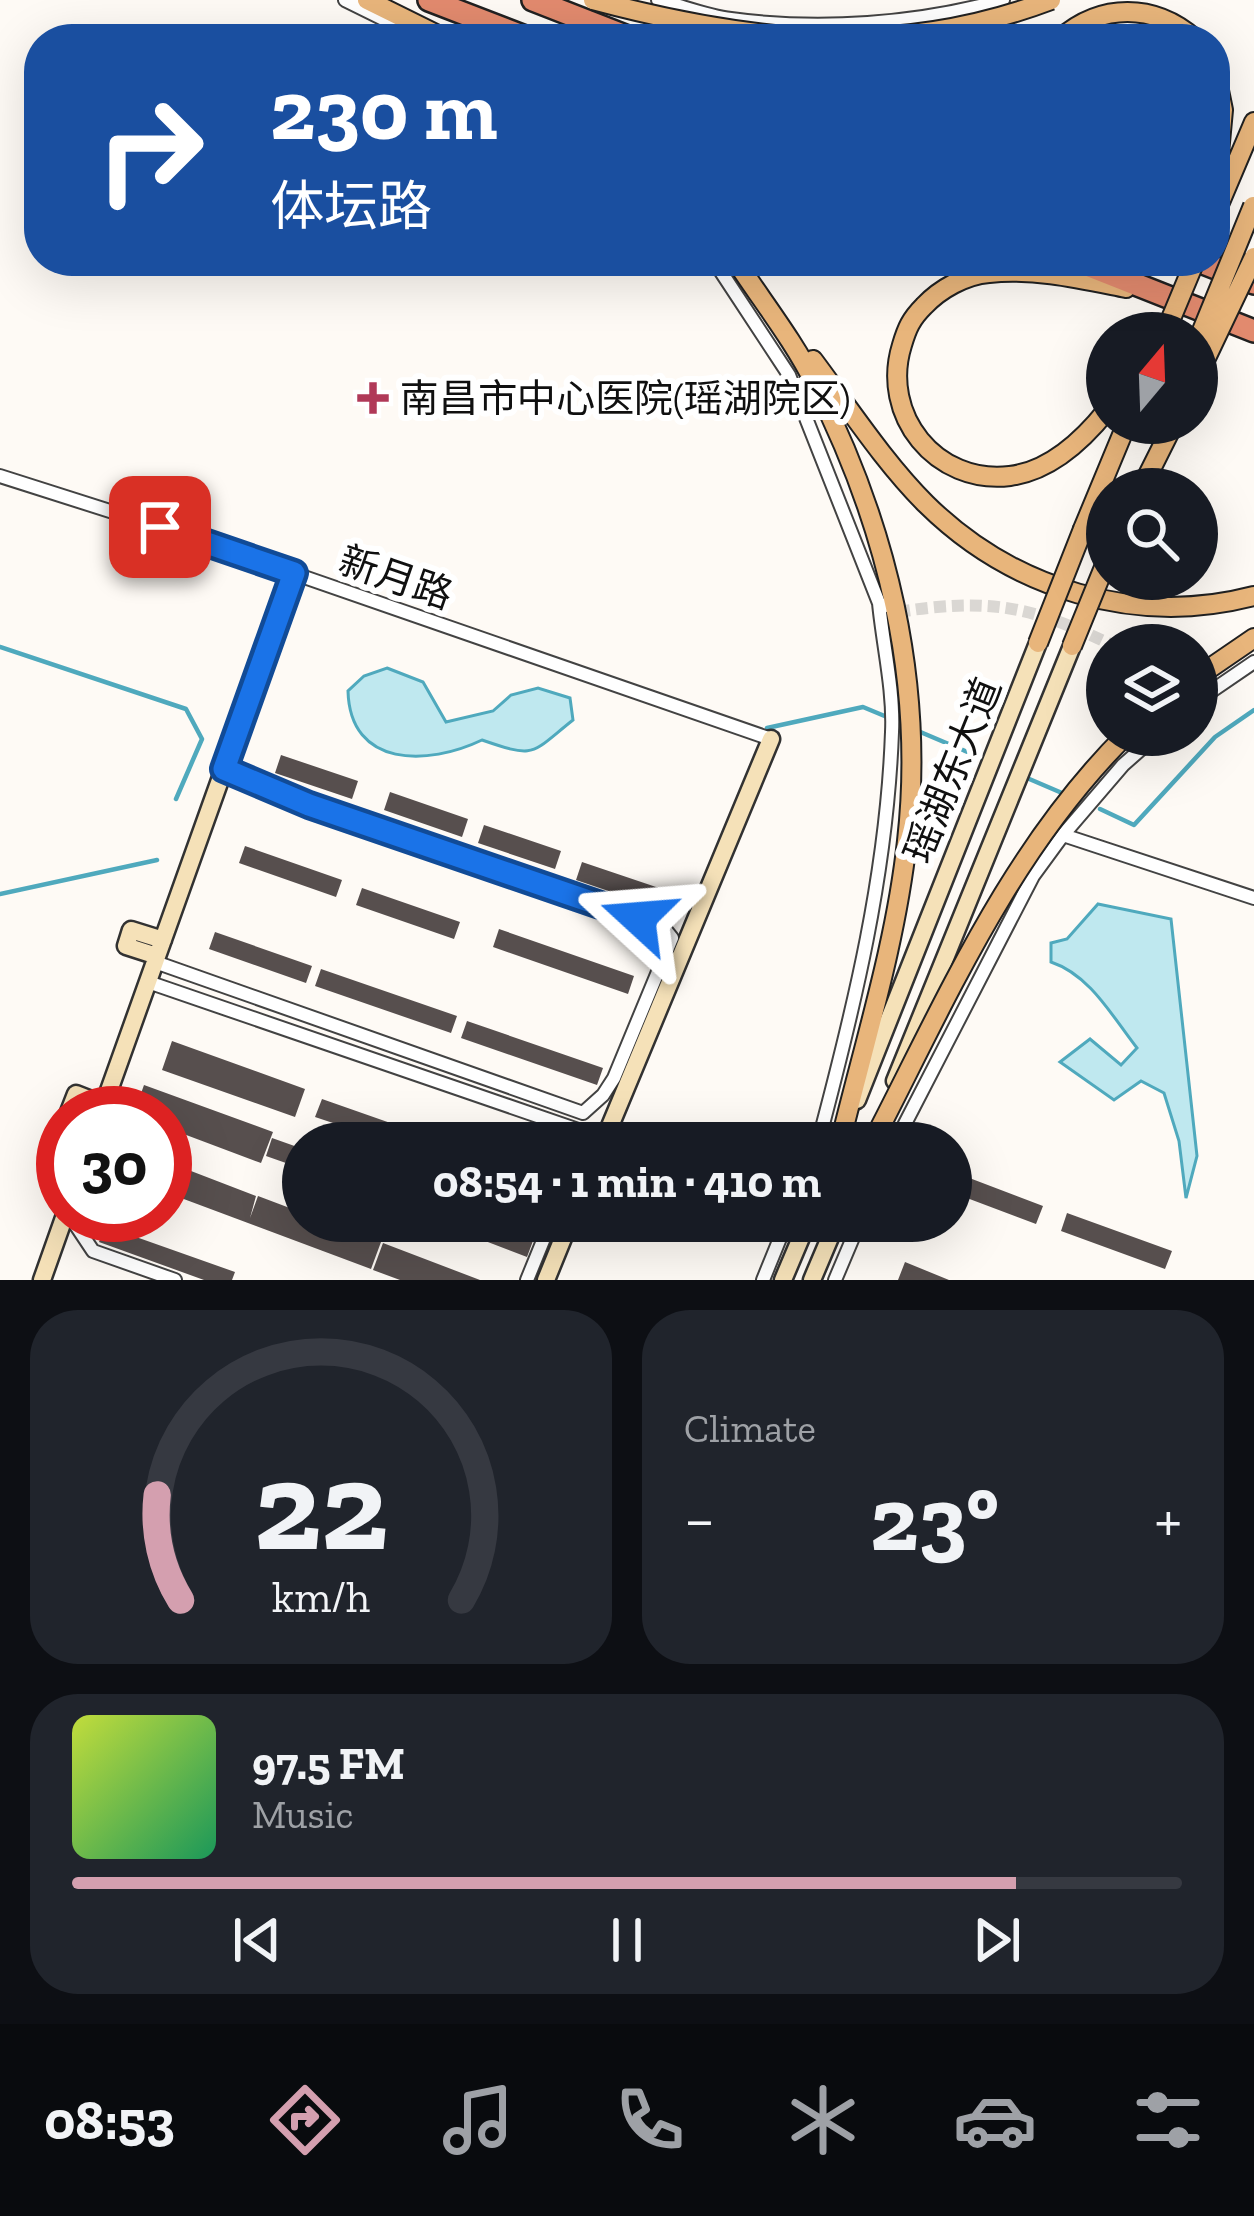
<!DOCTYPE html>
<meta charset="utf-8">
<style>
body{margin:0;font-family:"Zilla Slab","Noto Sans SC",serif;background:#20242c;color:#f1f3f6;height:100vh;display:flex;flex-direction:column;font-size:45px;white-space:nowrap}
*{box-sizing:border-box;margin:0}
p{font-size:39px;color:#9ea1a6}
.icon{flex:none;width:66px;height:66px;fill:none;stroke:currentColor;stroke-width:2;stroke-linecap:round;stroke-linejoin:round}
.map{position:relative;height:1280px;overflow:hidden}
.drawer{display:flex;flex-direction:column;gap:30px;padding:30px;background:#0d0f14;flex:1}
.drawer>*{flex:none}
.top-card{position:absolute;left:24px;top:24px;width:1206px;height:252px;border-radius:48px;box-shadow:0 12px 48px #0002;background:#1a4fa0;color:#fff;overflow:hidden}
.needle{width:78px;rotate:19deg}
.controls{position:absolute;left:1086px;top:312px;display:grid;gap:24px}
.controls a{display:grid;place-items:center;width:132px;height:132px;border-radius:50%;background:#171b24;box-shadow:0 12px 48px #0002;font-size:60px}
.speed{position:absolute;left:36px;top:1086px;display:flex;gap:24px;font-size:60px;font-weight:700;text-align:center}
.speed>*{display:grid;place-content:center;width:156px;height:156px;border-radius:50%;background:#171b24;box-shadow:0 12px 48px #0002;line-height:1}
.speed .limit{border:18px solid #d22;background:#fff;color:#111}
.pin{position:absolute;display:grid;place-items:center;width:102px;height:102px;color:#fff;margin:-51px;border-radius:24px;box-shadow:0 6px 18px #0006}
.me{position:absolute;width:132px;margin:-66px;rotate:289deg;stroke-linejoin:round;filter:drop-shadow(0 0 9px #0008)}
.turn{display:flex;align-items:center;gap:42px;height:252px;padding:0 48px;font-size:54px}
.turn .icon{width:156px;height:156px;stroke-width:2.5}
.turn b{display:block;font-size:84px;line-height:102px}
.big{font-size:90px;font-weight:700;line-height:1.1}
.drawer .card{flex:1;display:flex;flex-direction:column;justify-content:center;gap:18px;min-width:0;padding:0 42px;border-radius:48px;background:#20242c}
.drawer .dial{align-items:center;gap:0}
.dial svg{height:312px;overflow:visible;fill:none;stroke:#363941;stroke-width:7;stroke-linecap:round;text-anchor:middle}
.dial text{fill:#f1f3f6;stroke:none}
.song{display:flex;align-items:center;gap:36px}
.cover{width:144px;height:144px;border-radius:18px;background:linear-gradient(135deg,hsl(70 70% 55%),hsl(150 70% 35%))}
.played{height:12px;border-radius:6px;background:linear-gradient(90deg,#d49faf 85%,#363941 85%)}
.keys{display:flex;justify-content:space-around;direction:ltr}
.heat{display:flex;justify-content:space-between;align-items:center;font-size:66px;direction:ltr}
.drawer .tiles{flex:1;display:grid;gap:30px;grid-template-columns:1fr 1fr}
.card:last-child{grid-column:span 2}
.trip{position:absolute;left:282px;top:1122px;width:690px;height:120px;border-radius:60px;background:#171b24;box-shadow:0 12px 48px #0002;font-weight:700;line-height:120px;text-align:center}
.dock{display:flex;height:192px;justify-content:space-around;align-items:center;background:#090b0e;color:#9ea1a6}
.dock .icon{width:84px;height:84px}
.dock .active{color:#d49faf}
.dock b{font-size:54px;color:#f1f3f6}
.map>svg:first-child{display:block}
</style>
<div class="map">
<svg width="1254" height="1280" viewBox="0 0 1254 1280">
<rect width="100%" height="100%" fill="#fefaf5"/>
<path fill="#bfe8ef" stroke="#4fa9bd" stroke-width="3" d="M387,668L423,682L446,722L493,711L511,695L538,688L570,698L573,720C530,754 537,759 482,740C428,766 350,768 348,691L364,676Z
M1098,904L1171,919L1197,1156L1186,1198L1179,1141L1164,1093L1141,1081L1114,1100L1060,1062L1090,1039L1121,1065L1137,1048C1112,1016 1090,975 1051,962V943L1067,939Z"/>
<g fill="none" stroke-linecap="round" stroke-linejoin="round">
<path stroke="#4fa9bd" stroke-width="4.5" d="M0,647L186,709L202,739L176,799
M767,728L863,707L887,717
M918,731L984,759
M1027,778L1062,793
M1100,809L1134,825L1215,737L1254,710
M0,894L157,860"/>
</g>
<path fill="#574f4e" d="M281,755L358,781L352,799L275,773Z
M390,792L468,819L462,837L384,810Z
M484,825L561,851L555,869L478,843Z
M245,846L342,880L336,897L239,863Z
M582,862L659,888L653,906L576,880Z
M362,888L460,922L454,939L356,905Z
M499,929L634,976L628,994L493,947Z
M215,932L312,966L306,983L209,949Z
M321,969L457,1016L451,1033L315,986Z
M467,1021L603,1068L597,1085L461,1038Z
M172,1041L305,1089L295,1117L162,1070Z
M144,1085L273,1132L261,1163L165,1127V1113H134Z
M322,1099L399,1126L393,1143L315,1117Z
M411,1127L456,1142V1143H406Z
M272,1138L303,1149V1169L266,1156Z
M165,1161L256,1196L250,1218L258,1196L303,1213V1221H324L381,1242L371,1269L165,1192Z
M951,1171L1043,1206L1036,1224L951,1192Z
M1067,1213L1172,1251L1165,1269L1061,1231Z
M433,1221H513L537,1230L527,1257Z
M105,1226L235,1272L232,1280H204L99,1242Z
M383,1243L480,1280H400L373,1270Z
M905,1262L949,1280H898Z"/>
<g fill="none" stroke-linecap="round" stroke-linejoin="round">
<path stroke="#dad7d3" stroke-width="12" stroke-dasharray="12 6" stroke-linecap="butt" d="M898,612C987,598 1030,605 1112,645"/>
<g stroke="#434343" stroke-width="16">
<path id="street" d="M345,0L424,39
M658,0C682,6 707,16 731,19C819,31 917,24 1003,0
M714,261L789,375L879,603L885,606
M0,476L160,527L771,739
M1197,701L1254,662
M1063,835L1254,898
M155,962L583,1113L603,1095L614,1078L672,938L664,928L309,805L224,769
M148,982L587,1133L583,1143
M818,1143C854,1008 887,873 892,732C894,690 883,645 879,603
M895,1143L1033,876L1063,835L1123,765L1157,735
M69,1215L93,1251L175,1280
M527,1280L551,1221
M763,1280L787,1221
M835,1280L860,1221"/>
</g>
<g stroke="#323232" stroke-width="21">
<path id="secondary" d="M157,956L126,946L131,930L163,940
M895,1081L1072,646
M857,1100L1038,643
M73,1113L69,1112L76,1094L104,1105
M101,1113L294,573
M603,1143L771,739
M42,1280L65,1215
M546,1280L570,1221
M783,1280L808,1221
M812,1280L837,1221"/>
</g>
<g stroke="#212121" stroke-width="22">
<path id="primary" d="M367,0L446,39
M1060,39C1101,3 1154,3 1195,39
M1215,71L1223,110L1219,153L1223,195
M1215,214L1254,122
M736,261C762,301 794,341 815,384C887,526 925,682 907,841C896,943 864,1044 840,1143
M813,360C849,408 884,462 926,504C1012,589 1136,627 1254,596
M1107,410C1083,440 1050,471 1010,476C936,485 880,415 902,345C907,328 911,319 924,306C940,289 965,275 989,273C1035,268 1081,279 1126,288
M1141,489L1174,423
M1083,529L1127,423
M1197,677L1254,638"/>
</g>
<g stroke="#212121" stroke-width="26">
<path id="highway" d="M429,0L530,39
M533,0L633,39
M1077,261L1254,331
M1198,261L1254,283"/>
</g>
<use href="#street" stroke="#fff" stroke-width="12"/>
<use href="#secondary" stroke="#f5e1b8" stroke-width="16"/>
<use href="#primary" stroke="#e8b57b" stroke-width="18"/>
<use href="#highway" stroke="#e28a6e" stroke-width="21"/>
<g stroke="#212121" stroke-width="22" stroke-linecap="butt">
<path id="primary-bridge" d="M593,0C750,42 895,59 1051,0
M1165,333L1195,261
M1197,343L1253,206
M1197,377L1254,257
M1038,643L1083,529
M1072,646L1107,560
M872,1143C946,1000 1010,850 1126,735"/>
</g>
<use href="#primary-bridge" stroke="#e8b57b" stroke-width="18"/>
</g>
<g fill="none" stroke-linecap="round" stroke-linejoin="round">
<g stroke="#114b97" stroke-width="30">
<path id="route" d="M160,527L294,573L224,769L309,805L638,918"/>
</g>
<use href="#route" stroke="#1a73e8" stroke-width="21"/>
</g>
<path fill="#b03958" stroke="#fff" stroke-width="4.5" d="M367 380h12v12h12v12h-12v12h-12v-12h-12v-12h12z"/>
<g text-anchor="middle" stroke-width="12" stroke-linejoin="round" paint-order="stroke">
<g font-size="39" fill="#101010" stroke="#fff" text-anchor="start">
<text x="400" y="412">南昌市中心医院(瑶湖院区)</text>
</g>
<g font-size="39" fill="#101010" stroke="#fff">
<text transform="translate(396 577) rotate(19)" y="14">新月路</text>
<text transform="translate(952 770) rotate(-68)" y="14">瑶湖东大道</text>
</g>
</g>
</svg>
<div class="controls">
<a><svg class="needle" viewBox="-14 -14 28 28"><path d="M0-13l5 13h-10z" fill="#e53935"/><path d="M0 13l5-13h-10z" fill="#9ea1a6"/></svg></a>
<a><svg class="icon" aria-label="search" viewBox="0 0 24 24"><circle cx="10" cy="10" r="6"/><path d="M15 15l6 6"/></svg></a>
<a><svg class="icon" aria-label="layers" viewBox="0 0 24 24"><path d="M12 4l9 5-9 5-9-5zM3 14l9 5 9-5"/></svg></a>
</div>
<div class="speed"><div class="limit">30</div></div>
<div class="pin" style="left:160px;top:527px;background:#d93025"><svg class="icon" aria-label="arrive" viewBox="0 0 24 24"><path d="M6 21V4h12l-3 4 3 4H6"/></svg></div>
<svg class="me" style="left:638px;top:918px" viewBox="-20 -20 40 40"><path d="M0-17L14 15 0 8-14 15z" fill="#1a73e8" stroke="#fff" stroke-width="4"/></svg>
<div class="trip">08:54 · 1 min · 410 m</div>
<div class="top-card">
<div class="turn"><svg class="icon" aria-label="right" viewBox="0 0 24 24"><path d="M7 20v-9h11M14 6l5 5-5 5"/></svg><div><b>230 m</b>体坛路</div></div>
</div>
</div>
<section class="drawer">
<div class="tiles">
<div class="card dial"><svg viewBox="0 0 100 80">
<path d="M14 69A42 42 0 1 1 86 69"/>
<path d="M14 69A42 42 0 0 1 8 42" stroke="#d49faf"/>
<text x="50" y="56" font-size="32" font-weight="700">22</text>
<text x="50" y="72" font-size="11">km/h</text>
</svg></div>
<div class="card"><p>Climate</p>
<div class="heat"><a>−</a><b class="big">23°</b><a>+</a></div>
</div>
<div class="card">
<div class="song"><i class="cover"></i><div><b>97.5 FM</b><p>Music</p></div></div>
<div class="played"></div>
<div class="keys"><svg class="icon" aria-label="previous" viewBox="0 0 24 24"><path d="M18 5L8 12l10 7zM5 5v14"/></svg><svg class="icon" aria-label="pause" viewBox="0 0 24 24"><path d="M8 5v14M16 5v14"/></svg><svg class="icon" aria-label="next" viewBox="0 0 24 24"><path d="M6 5l10 7-10 7zM19 5v14"/></svg></div>
</div>
</div>
</section>
<nav class="dock">
<b>08:53</b>
<svg class="icon active" aria-label="directions" viewBox="0 0 24 24"><path d="M12 3l9 9-9 9-9-9zM9 14v-3h6M13 9l2 2-2 2"/></svg>
<svg class="icon" aria-label="music" viewBox="0 0 24 24"><path d="M9 18V5l10-2v13"/><circle cx="6" cy="18" r="3"/><circle cx="16" cy="16" r="3"/></svg>
<svg class="icon" aria-label="phone" viewBox="0 0 24 24"><path d="M5 4h4l2 5-3 2q2 4 5 5l2-3 5 2v4C11 20 4 13 5 4z"/></svg>
<svg class="icon" aria-label="climate" viewBox="0 0 24 24"><path d="M12 3v18M4 7l16 10M4 17L20 7"/></svg>
<svg class="icon" aria-label="car" viewBox="0 0 24 24"><path d="M5 17H2v-5l4-1 3-4h7l3 4 3 1v5h-3M9 17h6M6 11h13"/><circle cx="7" cy="17" r="2"/><circle cx="17" cy="17" r="2"/></svg>
<svg class="icon" aria-label="filters" viewBox="0 0 24 24"><path d="M4 7h16M4 17h16"/><circle cx="9" cy="7" r="2"/><circle cx="15" cy="17" r="2"/></svg>
</nav>
